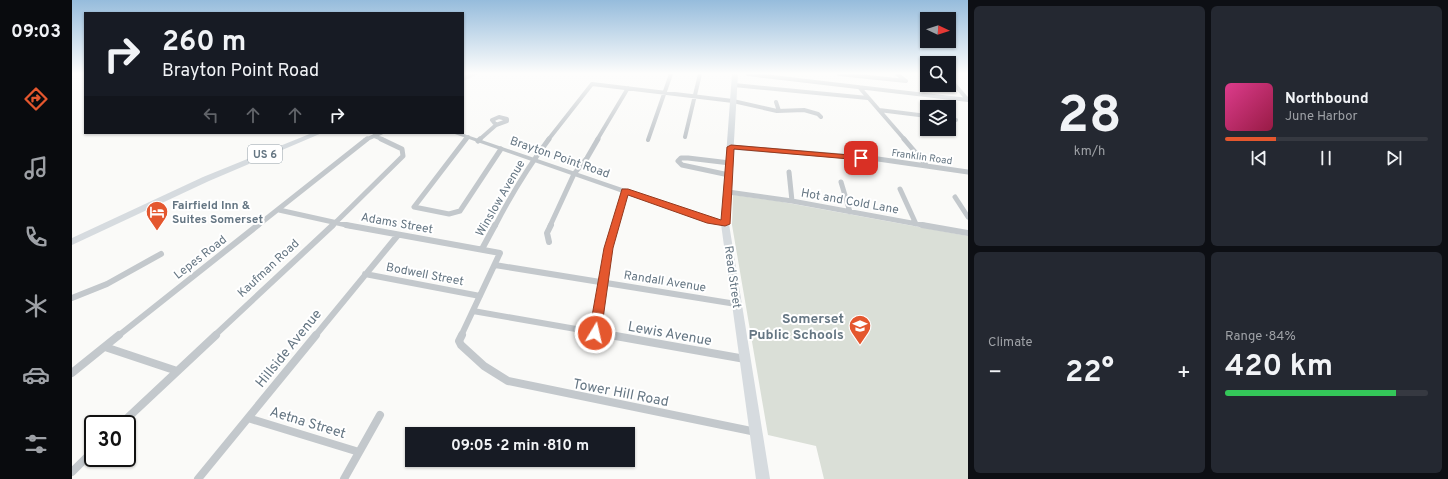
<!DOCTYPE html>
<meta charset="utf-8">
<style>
body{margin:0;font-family:Overpass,sans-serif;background:#242831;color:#f1f3f6;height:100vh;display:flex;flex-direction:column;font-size:15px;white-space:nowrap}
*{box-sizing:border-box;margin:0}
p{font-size:13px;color:#9ea1a6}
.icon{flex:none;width:22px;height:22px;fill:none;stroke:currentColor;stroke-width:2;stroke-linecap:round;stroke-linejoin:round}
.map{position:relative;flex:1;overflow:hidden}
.details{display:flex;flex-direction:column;gap:6px;padding:6px;background:#0d0f14;width:480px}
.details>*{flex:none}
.banner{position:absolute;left:12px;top:12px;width:380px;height:122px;border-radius:0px;box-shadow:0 1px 3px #0004;background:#171b24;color:#f1f3f6;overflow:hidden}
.needle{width:26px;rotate:94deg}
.controls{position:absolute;left:848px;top:12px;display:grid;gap:8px}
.controls a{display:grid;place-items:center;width:36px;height:36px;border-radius:0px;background:#171b24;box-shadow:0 1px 3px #0004;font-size:20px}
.speed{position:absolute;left:12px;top:415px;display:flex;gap:8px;font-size:20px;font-weight:700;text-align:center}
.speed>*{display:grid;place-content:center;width:52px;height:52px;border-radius:50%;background:#171b24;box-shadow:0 1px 3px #0004;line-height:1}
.speed .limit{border:2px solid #111;border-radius:6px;background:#fff;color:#111}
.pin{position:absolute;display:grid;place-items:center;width:34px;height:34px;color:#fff;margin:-17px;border-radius:8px;box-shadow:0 2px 6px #0006}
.me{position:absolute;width:44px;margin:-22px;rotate:9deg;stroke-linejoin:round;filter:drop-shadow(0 0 3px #0008)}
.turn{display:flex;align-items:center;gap:14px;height:84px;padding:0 12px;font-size:18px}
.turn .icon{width:52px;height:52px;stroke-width:2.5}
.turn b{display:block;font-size:28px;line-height:34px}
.lanes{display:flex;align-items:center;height:38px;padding:0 12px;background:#0003;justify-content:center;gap:20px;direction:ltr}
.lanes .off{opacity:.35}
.big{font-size:30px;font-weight:700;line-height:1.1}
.details .tile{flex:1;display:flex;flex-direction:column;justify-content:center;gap:6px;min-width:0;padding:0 14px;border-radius:6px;background:#242831}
.details .dial{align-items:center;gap:0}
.dial b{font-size:52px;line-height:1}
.song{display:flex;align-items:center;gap:12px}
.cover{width:48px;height:48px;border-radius:6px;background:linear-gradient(135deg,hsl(330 70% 55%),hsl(340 70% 35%))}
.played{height:4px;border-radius:2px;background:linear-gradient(90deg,#e4572e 25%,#363941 25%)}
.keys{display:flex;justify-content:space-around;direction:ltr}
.heat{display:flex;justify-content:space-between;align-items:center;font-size:22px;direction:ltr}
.charge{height:6px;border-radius:3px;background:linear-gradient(90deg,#34c759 84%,#363941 0)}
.details .tiles{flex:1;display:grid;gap:6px;grid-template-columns:repeat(2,1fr)}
.trip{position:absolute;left:333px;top:427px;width:230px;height:40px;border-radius:0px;background:#171b24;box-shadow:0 1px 3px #0004;font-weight:700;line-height:40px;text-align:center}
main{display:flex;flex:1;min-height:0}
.dock{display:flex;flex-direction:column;width:72px;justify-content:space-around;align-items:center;background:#090b0e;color:#9ea1a6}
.dock .icon{width:28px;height:28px}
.dock .on{color:#e4572e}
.dock b{font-size:18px;color:#f1f3f6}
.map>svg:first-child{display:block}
</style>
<main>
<nav class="dock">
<b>09:03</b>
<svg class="icon on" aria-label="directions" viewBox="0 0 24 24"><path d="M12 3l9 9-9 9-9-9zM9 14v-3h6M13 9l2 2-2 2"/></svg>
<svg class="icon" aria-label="music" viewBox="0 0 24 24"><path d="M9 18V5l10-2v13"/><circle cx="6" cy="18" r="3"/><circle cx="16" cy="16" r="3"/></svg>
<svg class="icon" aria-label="phone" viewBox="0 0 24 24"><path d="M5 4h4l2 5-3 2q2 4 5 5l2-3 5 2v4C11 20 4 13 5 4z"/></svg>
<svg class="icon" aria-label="climate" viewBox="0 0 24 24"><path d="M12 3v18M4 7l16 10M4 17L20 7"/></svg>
<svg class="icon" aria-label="car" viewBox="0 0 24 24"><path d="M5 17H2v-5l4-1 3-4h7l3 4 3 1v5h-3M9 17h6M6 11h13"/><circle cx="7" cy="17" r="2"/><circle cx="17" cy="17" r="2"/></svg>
<svg class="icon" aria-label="filters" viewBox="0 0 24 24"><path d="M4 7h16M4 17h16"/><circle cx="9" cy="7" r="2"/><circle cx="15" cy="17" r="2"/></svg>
</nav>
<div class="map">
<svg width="896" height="479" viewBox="0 0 896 479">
<rect width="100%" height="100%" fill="#fafaf8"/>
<path fill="#dadfd7" d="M661,195L705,201L896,236V479H752L744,446L696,435L660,225Z"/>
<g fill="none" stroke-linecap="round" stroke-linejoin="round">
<path stroke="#c3c8cc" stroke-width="4" d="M676,74L896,100
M767,74L834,81
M825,74L834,81
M877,78L896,100
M662,85L796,98
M787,87L833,140
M704,102L707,111
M807,110L855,116
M427,117L435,119V121L424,125L420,120Z
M877,119L884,120
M302,136L312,140
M613,137L628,74
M293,140L309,133
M393,140L396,137
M407,140L424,125
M476,140L520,84L661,101L705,111L732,110L746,114L749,117
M525,140L556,88
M576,140L599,74"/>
<path stroke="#c3c8cc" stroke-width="5" d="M394,139L342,207L377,214L388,211L429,149
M832,139L855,166
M406,141L408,139
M659,147L806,159L896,172
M717,172L720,201
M657,175L610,165L606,161L609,158H616L658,163
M769,182L778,212
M828,189L844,224
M656,192L720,201L856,226
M883,197L896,217
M207,210L279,226
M185,226L295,139
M260,226L331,156L330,149L309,139
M423,226C439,195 456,167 477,139
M478,226L502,174L515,158L526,139
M543,226L553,191"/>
<path stroke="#c3c8cc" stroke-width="6" d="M274,225L428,253L389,336
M850,225L896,233
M477,242L475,233L479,225
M410,249L423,225
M423,265L664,304
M293,274L408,296
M0,298L35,284L89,254
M401,311L544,336
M523,333L536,249L543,225
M46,336L186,225
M142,336L261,225
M243,336L326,235"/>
<path stroke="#c3c8cc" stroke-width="8" d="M390,335L387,341L389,345L412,366L436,381L684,432
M538,335L673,359
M33,347L105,371
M0,373L47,335
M176,418L287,452
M49,424L144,335
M0,472L21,451
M126,479L244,335
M272,479L308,415"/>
<path fill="#c3c8cc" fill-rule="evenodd" d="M380,133H389L641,219L656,222L657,224L653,226L636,223Z"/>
<path fill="#d6dbdf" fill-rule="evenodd" d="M660,74H666L657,224L698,479H684L649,224Z"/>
<path fill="#d6dbdf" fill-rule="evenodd" d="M397,74H406L391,81V77Z
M240,133H250L137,181L0,245V238L131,177Z"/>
</g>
<linearGradient id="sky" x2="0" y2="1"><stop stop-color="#96bcdc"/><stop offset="0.52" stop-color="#fdfdfc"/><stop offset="1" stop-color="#fdfdfc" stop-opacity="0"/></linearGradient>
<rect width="896" height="141" fill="url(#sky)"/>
<path fill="#e4572e" stroke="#94391e" d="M659,145L789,156L792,158L789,160L662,149L658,224L653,226L635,223L556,195L541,248L529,333L527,336L523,338L519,336L517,333L532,248L550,189H556L649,220L655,147Z"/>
<defs>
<g id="hotel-pin" transform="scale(1.15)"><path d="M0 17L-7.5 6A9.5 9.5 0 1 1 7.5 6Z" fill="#e4572e" stroke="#fff"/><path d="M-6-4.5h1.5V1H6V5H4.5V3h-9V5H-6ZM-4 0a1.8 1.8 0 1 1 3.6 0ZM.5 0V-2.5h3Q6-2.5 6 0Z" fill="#fff"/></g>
<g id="school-pin" transform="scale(1.15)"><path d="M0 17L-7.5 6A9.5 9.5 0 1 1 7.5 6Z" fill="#e4572e" stroke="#fff"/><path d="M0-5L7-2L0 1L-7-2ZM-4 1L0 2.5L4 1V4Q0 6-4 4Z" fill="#fff"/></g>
</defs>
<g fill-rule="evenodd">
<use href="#hotel-pin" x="85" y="212"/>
<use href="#school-pin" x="788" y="326"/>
</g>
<g text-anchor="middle" stroke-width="4" stroke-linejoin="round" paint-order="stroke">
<g font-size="10" fill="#657683" stroke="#fff">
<text transform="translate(850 156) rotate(8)" y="4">Franklin Road</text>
</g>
<rect fill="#fff" stroke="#939fa8" stroke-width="1" x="176" y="145" width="34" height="18" rx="3"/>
<g font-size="11" font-weight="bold" fill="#657683">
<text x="193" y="158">US 6</text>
</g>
<g font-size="12" fill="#657683" stroke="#fff">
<text transform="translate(488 157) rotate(19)" y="4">Brayton Point Road</text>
<text transform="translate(428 198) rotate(-60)" y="4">Winslow Avenue</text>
<text transform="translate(778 201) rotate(10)" y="4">Hot and Cold Lane</text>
<text transform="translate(325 223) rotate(10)" y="4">Adams Street</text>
<text transform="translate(128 257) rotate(-38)" y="4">Lepes Road</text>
<text transform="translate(196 268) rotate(-43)" y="4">Kaufman Road</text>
<text transform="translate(353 274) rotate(11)" y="4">Bodwell Street</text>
<text transform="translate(661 277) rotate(82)" y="4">Read Street</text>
<text transform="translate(593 281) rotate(9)" y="4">Randall Avenue</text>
</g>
<g font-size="12" font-weight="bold" fill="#657683" stroke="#fff" text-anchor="start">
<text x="100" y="209">Fairfield Inn &amp;<tspan x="100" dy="14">Suites Somerset</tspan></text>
</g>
<g font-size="14" font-weight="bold" fill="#657683" stroke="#fff" text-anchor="end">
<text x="772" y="323">Somerset<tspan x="772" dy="16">Public Schools</tspan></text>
</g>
<g font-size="14" fill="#657683" stroke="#fff">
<text transform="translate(598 333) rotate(10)" y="5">Lewis Avenue</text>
<text transform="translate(216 348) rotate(-51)" y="5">Hillside Avenue</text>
<text transform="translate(549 392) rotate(11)" y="5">Tower Hill Road</text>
<text transform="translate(236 422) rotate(17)" y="5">Aetna Street</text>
</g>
</g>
</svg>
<div class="controls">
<a><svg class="needle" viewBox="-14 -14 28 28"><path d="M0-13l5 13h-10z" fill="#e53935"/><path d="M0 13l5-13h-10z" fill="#9ea1a6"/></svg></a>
<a><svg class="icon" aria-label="search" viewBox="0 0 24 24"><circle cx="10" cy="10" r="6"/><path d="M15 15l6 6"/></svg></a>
<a><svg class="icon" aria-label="layers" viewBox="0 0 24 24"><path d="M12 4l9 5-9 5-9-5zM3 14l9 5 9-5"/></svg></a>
</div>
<div class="speed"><div class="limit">30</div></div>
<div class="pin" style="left:789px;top:158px;background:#d93025"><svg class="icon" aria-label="arrive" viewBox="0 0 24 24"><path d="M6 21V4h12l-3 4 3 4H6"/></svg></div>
<svg class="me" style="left:523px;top:333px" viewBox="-20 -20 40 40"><circle r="17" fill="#e4572e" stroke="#fff" stroke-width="3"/><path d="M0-11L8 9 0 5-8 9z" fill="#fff"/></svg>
<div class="trip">09:05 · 2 min · 810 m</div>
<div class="banner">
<div class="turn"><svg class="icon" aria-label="right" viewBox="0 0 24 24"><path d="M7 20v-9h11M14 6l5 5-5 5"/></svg><div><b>260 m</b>Brayton Point Road</div></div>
<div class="lanes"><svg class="icon off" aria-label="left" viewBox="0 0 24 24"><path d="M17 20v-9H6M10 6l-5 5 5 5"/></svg><svg class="icon off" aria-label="ahead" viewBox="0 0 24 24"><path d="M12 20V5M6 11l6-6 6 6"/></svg><svg class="icon off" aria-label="ahead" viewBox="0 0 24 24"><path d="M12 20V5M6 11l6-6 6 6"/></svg><svg class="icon" aria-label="right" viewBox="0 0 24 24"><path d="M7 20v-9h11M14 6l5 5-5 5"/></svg></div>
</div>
</div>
<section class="details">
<div class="tiles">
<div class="tile dial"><b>28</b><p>km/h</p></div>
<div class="tile">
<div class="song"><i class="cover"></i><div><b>Northbound</b><p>June Harbor</p></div></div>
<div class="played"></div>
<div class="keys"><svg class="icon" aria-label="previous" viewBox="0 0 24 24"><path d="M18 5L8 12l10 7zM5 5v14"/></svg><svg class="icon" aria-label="pause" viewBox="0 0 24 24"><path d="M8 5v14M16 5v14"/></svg><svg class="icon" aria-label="next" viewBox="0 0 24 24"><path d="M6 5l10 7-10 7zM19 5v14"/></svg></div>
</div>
<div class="tile"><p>Climate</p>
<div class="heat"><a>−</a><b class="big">22°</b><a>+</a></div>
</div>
<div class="tile"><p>Range · 84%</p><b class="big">420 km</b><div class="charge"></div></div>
</div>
</section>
</main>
